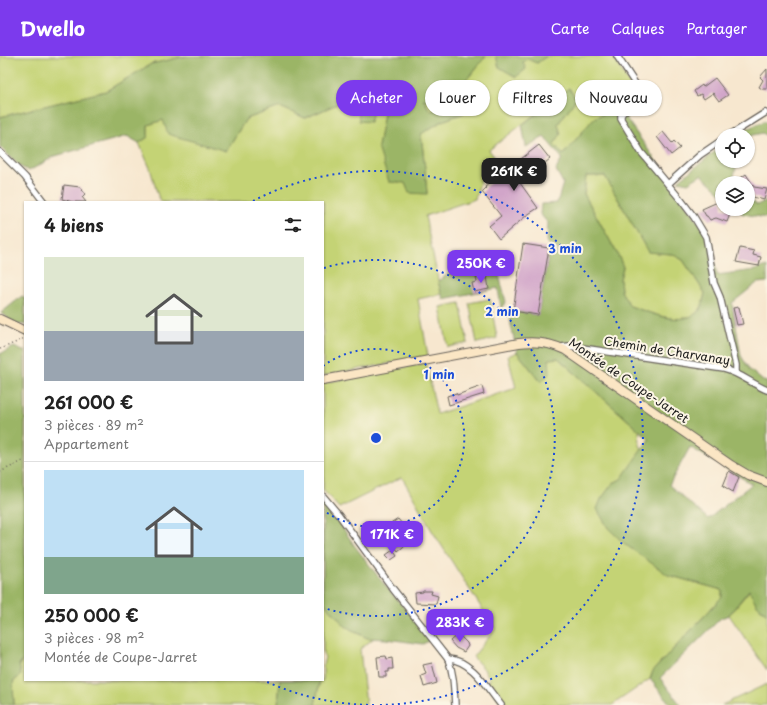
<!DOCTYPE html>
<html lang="fr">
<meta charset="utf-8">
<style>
:root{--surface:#fff;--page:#f6f6f6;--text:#222;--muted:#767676;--line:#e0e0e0;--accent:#7c3aed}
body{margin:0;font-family:"Playpen Sans",sans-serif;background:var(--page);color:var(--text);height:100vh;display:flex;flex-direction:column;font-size:15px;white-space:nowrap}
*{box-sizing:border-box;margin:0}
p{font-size:13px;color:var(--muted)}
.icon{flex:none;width:22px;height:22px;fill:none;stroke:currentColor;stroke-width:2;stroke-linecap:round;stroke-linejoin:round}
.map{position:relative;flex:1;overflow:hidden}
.details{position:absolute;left:24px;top:145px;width:300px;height:480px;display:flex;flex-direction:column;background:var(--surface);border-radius:0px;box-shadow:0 1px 3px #0004}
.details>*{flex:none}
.banner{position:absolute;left:336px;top:24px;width:371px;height:36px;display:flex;gap:8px}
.buttons{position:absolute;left:715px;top:72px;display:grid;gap:8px}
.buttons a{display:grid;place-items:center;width:40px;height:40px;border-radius:50%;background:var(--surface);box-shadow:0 1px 3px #0004;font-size:20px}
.price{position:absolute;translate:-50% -34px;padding:0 9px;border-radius:8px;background:var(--accent);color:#fff;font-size:13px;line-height:26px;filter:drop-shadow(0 1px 2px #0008)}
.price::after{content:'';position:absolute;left:50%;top:24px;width:12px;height:9px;margin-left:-6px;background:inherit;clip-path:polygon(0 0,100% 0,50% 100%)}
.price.active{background:#222;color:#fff}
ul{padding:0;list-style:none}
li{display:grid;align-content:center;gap:8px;height:212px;padding:0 20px}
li+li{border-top:1px solid var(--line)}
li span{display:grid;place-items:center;height:124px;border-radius:0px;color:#555}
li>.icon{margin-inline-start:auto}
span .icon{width:72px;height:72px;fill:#fffc;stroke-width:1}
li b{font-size:17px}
h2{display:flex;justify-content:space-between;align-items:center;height:48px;padding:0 20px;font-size:17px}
.tag{padding:0 14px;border-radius:18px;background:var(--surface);box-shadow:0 1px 3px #0004;font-size:14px;line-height:36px}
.tag.active{background:var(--accent);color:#fff}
header{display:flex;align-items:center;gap:24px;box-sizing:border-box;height:56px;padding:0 20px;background:var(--accent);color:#fff}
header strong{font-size:19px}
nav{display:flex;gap:22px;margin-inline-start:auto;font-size:14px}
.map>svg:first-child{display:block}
.green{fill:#c4d375;stroke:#707848}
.forest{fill:#9bb566;stroke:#5c6841;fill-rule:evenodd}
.building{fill:#d1a5c9}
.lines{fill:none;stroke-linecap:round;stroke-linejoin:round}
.minor-casing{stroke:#69635b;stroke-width:8}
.secondary-casing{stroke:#69635b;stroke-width:10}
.path{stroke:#69635b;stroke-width:1.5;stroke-dasharray:1 3;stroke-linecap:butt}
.minor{stroke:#fff;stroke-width:5.5}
.secondary{stroke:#fbe6c4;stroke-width:8}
.ring{fill:none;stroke:#1d4ed8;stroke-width:2;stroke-dasharray:2 4}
.labels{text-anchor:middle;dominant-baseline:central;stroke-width:4;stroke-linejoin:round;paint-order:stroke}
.street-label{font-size:12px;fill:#1c1c1c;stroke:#fcf5e5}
.centre{fill:#1d4ed8;stroke:#fcf5e5;stroke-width:2}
.ring-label{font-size:12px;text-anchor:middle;font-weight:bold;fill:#1d4ed8;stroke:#fcf5e5;stroke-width:4;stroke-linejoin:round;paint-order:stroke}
</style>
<header>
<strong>Dwello</strong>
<nav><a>Carte</a><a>Calques</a><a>Partager</a></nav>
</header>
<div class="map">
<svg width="767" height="649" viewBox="0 0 767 649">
<rect width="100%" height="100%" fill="#fcf5e5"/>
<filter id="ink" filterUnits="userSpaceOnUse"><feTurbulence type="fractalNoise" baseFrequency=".025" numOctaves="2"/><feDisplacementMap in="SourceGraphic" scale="8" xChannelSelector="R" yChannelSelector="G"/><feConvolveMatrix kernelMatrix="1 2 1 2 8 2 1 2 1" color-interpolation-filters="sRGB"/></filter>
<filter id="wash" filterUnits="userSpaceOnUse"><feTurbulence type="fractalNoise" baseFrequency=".012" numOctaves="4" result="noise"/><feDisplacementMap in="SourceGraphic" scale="16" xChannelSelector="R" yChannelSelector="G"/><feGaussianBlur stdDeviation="0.9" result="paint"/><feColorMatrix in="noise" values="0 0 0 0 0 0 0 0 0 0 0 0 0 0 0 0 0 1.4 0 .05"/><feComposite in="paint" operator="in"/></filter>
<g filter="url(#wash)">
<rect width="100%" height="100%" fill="#f7e7cf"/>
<g class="green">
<polygon points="0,0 187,0 151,8 106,35 0,61"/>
<polygon points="486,0 496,0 499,11 523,6 527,3 537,7 547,0 613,0 636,39 626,50 594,62 563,99 554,88 558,68 576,43 569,32 489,94 499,107 482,120 475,143 425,160 441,238 418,243 428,300 323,320 323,146 162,146 158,140 150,112 139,87 148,81 148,69 163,64 226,95 246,63 280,51 305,62 344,45 358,45 370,65 376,44 386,46 378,91 405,127 427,138 425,113 421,78 442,65 464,57 460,51 430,55 423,43 468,22"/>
<path d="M 586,120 L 605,120 L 648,196 L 672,198 L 683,204 L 705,237 C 704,241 703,248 701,252 C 686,274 649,256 630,250 L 621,235 L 620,223 L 623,211 L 618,199 L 584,138 Z"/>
<polygon points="490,243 497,282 477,287 469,247"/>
<polygon points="460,247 468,287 448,291 440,251"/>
<polygon points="517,296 541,326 549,303 558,302 639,374 640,389 646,401 644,414 613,427 668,519 722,534 722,541 653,615 650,623 612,649 503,649 487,628 490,623 484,613 473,601 495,573 431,473 402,421 339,452 323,434 323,327 426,307 437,358 516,332 508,300"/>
<polygon points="750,534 757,549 767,558 767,614 729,559"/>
<path d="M 323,545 C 336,560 352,581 374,582 L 360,593 L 366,649 L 315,649 L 320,624 L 323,624 L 323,609 L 325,601 L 323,598 Z"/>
<polygon points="25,603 25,624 280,624 278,649 14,649 13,626 21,619 19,608"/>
<polygon points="767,628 767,649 722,649"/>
</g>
<g class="forest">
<polygon points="187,0 486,0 468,22 437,46 423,43 430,55 460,51 464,57 442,65 421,78 425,113 427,138 409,137 405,127 389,126 378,91 386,46 376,44 370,66 359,65 358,45 344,45 305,62 280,51 246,63 226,95 168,78 163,64 148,69 148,81 139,87 127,80 55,100 29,115 21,111 0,91 0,61 106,35 151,8"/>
<polygon points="496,0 547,0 537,7 527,3 523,6 526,13 516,21 499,11"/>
<path d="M 569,32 L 576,43 L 558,68 L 561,78 L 554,88 L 563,99 L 594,62 L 619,51 L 626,50 L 628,57 L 626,62 L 710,182 L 717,219 L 755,214 L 767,210 L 767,226 L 757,227 L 732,247 L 741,300 L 750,314 L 763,325 L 767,326 L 767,558 L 757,549 L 749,534 L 729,559 L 721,562 L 660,622 L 681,649 L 671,649 L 650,623 L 653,615 L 722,541 L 722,534 L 668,519 L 626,489 L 608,472 L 597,453 L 601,443 L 613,427 L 621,423 L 649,383 L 558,302 L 549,303 L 550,317 L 541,326 L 517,296 L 510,265 L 513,255 L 538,259 L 548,199 L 558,198 L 558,193 L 547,187 L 548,167 L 540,158 L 541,148 L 557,147 L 563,127 L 556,114 L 562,102 L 544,81 L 526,91 L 522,69 ZM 586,120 L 605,120 L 648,196 L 672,198 L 683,204 L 705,237 C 704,241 703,248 701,252 C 686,274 649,256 630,250 L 621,235 L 620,223 L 623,211 L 618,199 L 584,138 ZM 690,391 L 752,428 L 708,463 L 669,429 Z"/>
<polygon points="765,65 767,67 767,81 763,77 753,79 748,82 748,79 737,79 744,74"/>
<path d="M 722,90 L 722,98 L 719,101 C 725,108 724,105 733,105 L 737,108 L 732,127 L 722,127 L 722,138 L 701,119 L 688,127 L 678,125 Z"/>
<polygon points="748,141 757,149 767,144 767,162 743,158 738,153 748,153"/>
<polygon points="492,203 496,208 506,246 501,252 498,232 443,243 438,225 458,212 473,218"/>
<polygon points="22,240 25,242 25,269 22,268 17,269 1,257"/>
<polygon points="14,291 23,295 25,295 25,603 19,608 21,619 13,626 14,649 0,649 0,298"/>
<polygon points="323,445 333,457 354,489 387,532 421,571 430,584 423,588 387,583 367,582 345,570 323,545"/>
<polygon points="280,624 320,624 315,649 278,649"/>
</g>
<g id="blocks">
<g class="building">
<polygon points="767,13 767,33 762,33 759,31 763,24 760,21"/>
<polygon points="715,22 728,39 719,45 713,37 704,43 701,38 697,40 694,35 702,29 703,31"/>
<polygon points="663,76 672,87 674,85 680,92 671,99 657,81"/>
<polygon points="539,89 550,103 520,127 538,152 527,159 499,183 489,170 501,160 482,136 486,132 485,131"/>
<polygon points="746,118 754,131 767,133 764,144 753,141 753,139 748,138 748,127 734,127"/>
<polygon points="64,129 80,131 85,138 82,141 86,146 73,146 62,143"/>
<polygon points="722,144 722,153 732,153 727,166 716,162 710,164 707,160 706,160 702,153"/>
<polygon points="523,188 549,192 538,259 513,255"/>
<polygon points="740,192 754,195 753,199 761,201 759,210 736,206"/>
<polygon points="487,220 489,233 474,236 472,227 477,226 476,222"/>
<polygon points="739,251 743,268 737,269 733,252"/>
<polygon points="482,330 484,338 449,349 447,340 456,337 457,339"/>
<polygon points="729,415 739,421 733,436 723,430"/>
<polygon points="398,463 402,468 400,469 404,474 401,477 408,487 398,495 388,481 384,484 377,475 388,468 389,469"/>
<polygon points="393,494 397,500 391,504 386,499"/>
<polygon points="423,535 432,535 431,538 438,540 436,548 416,547 415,537 423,536"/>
<polygon points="458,578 467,587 468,590 464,596 456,592 450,585"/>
<polygon points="386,600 387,603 392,602 393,613 389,613 389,616 386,616 386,621 379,621 377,601"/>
<polygon points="432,607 437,627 424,631 421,620 426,618 423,609"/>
</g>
</g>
</g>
<g filter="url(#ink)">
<use href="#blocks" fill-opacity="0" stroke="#69635b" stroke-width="1"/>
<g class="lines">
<defs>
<g id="minor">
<path d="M 617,0 L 640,35 C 640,45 626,51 621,59 L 621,63 L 641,96 L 681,144 L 694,161 L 706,181 L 714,227 L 720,241 L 736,309 L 736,316"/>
<polyline points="730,79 765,57"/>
<polyline points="0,96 25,121 44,146"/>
<polyline points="668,128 700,99 722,84"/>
<path d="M 561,291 L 569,290 L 724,313 C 740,317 752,328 767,334"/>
<path d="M 323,440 L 339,459 L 393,533 L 448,603 C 454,618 454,633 455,649"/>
<path d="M 448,603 C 472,604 487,632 501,649"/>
</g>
<g id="secondary">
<polyline points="0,263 25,275"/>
<path d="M 323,324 L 519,287 C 535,285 551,287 565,294 L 731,409 L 748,419 L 767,426"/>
</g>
</defs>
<use href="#minor" class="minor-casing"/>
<use href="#secondary" class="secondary-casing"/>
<g class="path">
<polyline points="0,293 17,286 24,282"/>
<polyline points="0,416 25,404"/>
</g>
<use href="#minor" class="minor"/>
<use href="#secondary" class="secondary"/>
</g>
</g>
<g class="ring">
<path d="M323 310A89 89 0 1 1 323 454"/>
<path d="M324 212A178 178 0 1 1 324 552"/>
<path d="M374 649A267 267 0 0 1 265 625M253 145A267 267 0 1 1 378 649"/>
</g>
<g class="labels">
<g class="street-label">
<text transform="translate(667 294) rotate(9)">Chemin de Charvanay</text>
<text transform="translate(629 324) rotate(34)">Montée de Coupe-Jarret</text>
</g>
</g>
<circle cx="376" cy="382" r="6" class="centre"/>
<g class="ring-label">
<text x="565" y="197">3 min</text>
<text x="502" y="260">2 min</text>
<text x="439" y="323">1 min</text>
</g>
</svg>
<div class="buttons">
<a><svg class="icon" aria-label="locate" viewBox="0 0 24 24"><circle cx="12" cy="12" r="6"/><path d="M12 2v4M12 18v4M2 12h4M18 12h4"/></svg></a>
<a><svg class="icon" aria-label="layers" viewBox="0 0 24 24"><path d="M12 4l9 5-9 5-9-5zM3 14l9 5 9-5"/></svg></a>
</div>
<b class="price active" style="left:514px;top:136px">261K €</b>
<b class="price" style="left:481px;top:228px">250K €</b>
<b class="price" style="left:392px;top:499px">171K €</b>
<b class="price" style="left:460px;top:587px">283K €</b>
<div class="banner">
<a class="tag active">Acheter</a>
<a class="tag">Louer</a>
<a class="tag">Filtres</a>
<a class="tag">Nouveau</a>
</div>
<section class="details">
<h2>4 biens<svg class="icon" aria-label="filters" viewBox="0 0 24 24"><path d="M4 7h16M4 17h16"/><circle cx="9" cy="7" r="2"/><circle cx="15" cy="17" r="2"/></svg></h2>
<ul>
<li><span style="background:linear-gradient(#dfe7d0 60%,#9aa5b1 0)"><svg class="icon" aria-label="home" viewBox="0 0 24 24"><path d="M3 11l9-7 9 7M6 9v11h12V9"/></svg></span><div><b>261 000 €</b><p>3 pièces · 89 m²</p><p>Appartement</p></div></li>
<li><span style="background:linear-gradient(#bfe0f5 70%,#7fa58c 0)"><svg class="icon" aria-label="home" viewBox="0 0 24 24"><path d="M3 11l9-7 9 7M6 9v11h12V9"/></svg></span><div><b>250 000 €</b><p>3 pièces · 98 m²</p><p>Montée de Coupe-Jarret</p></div></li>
</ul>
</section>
</div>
